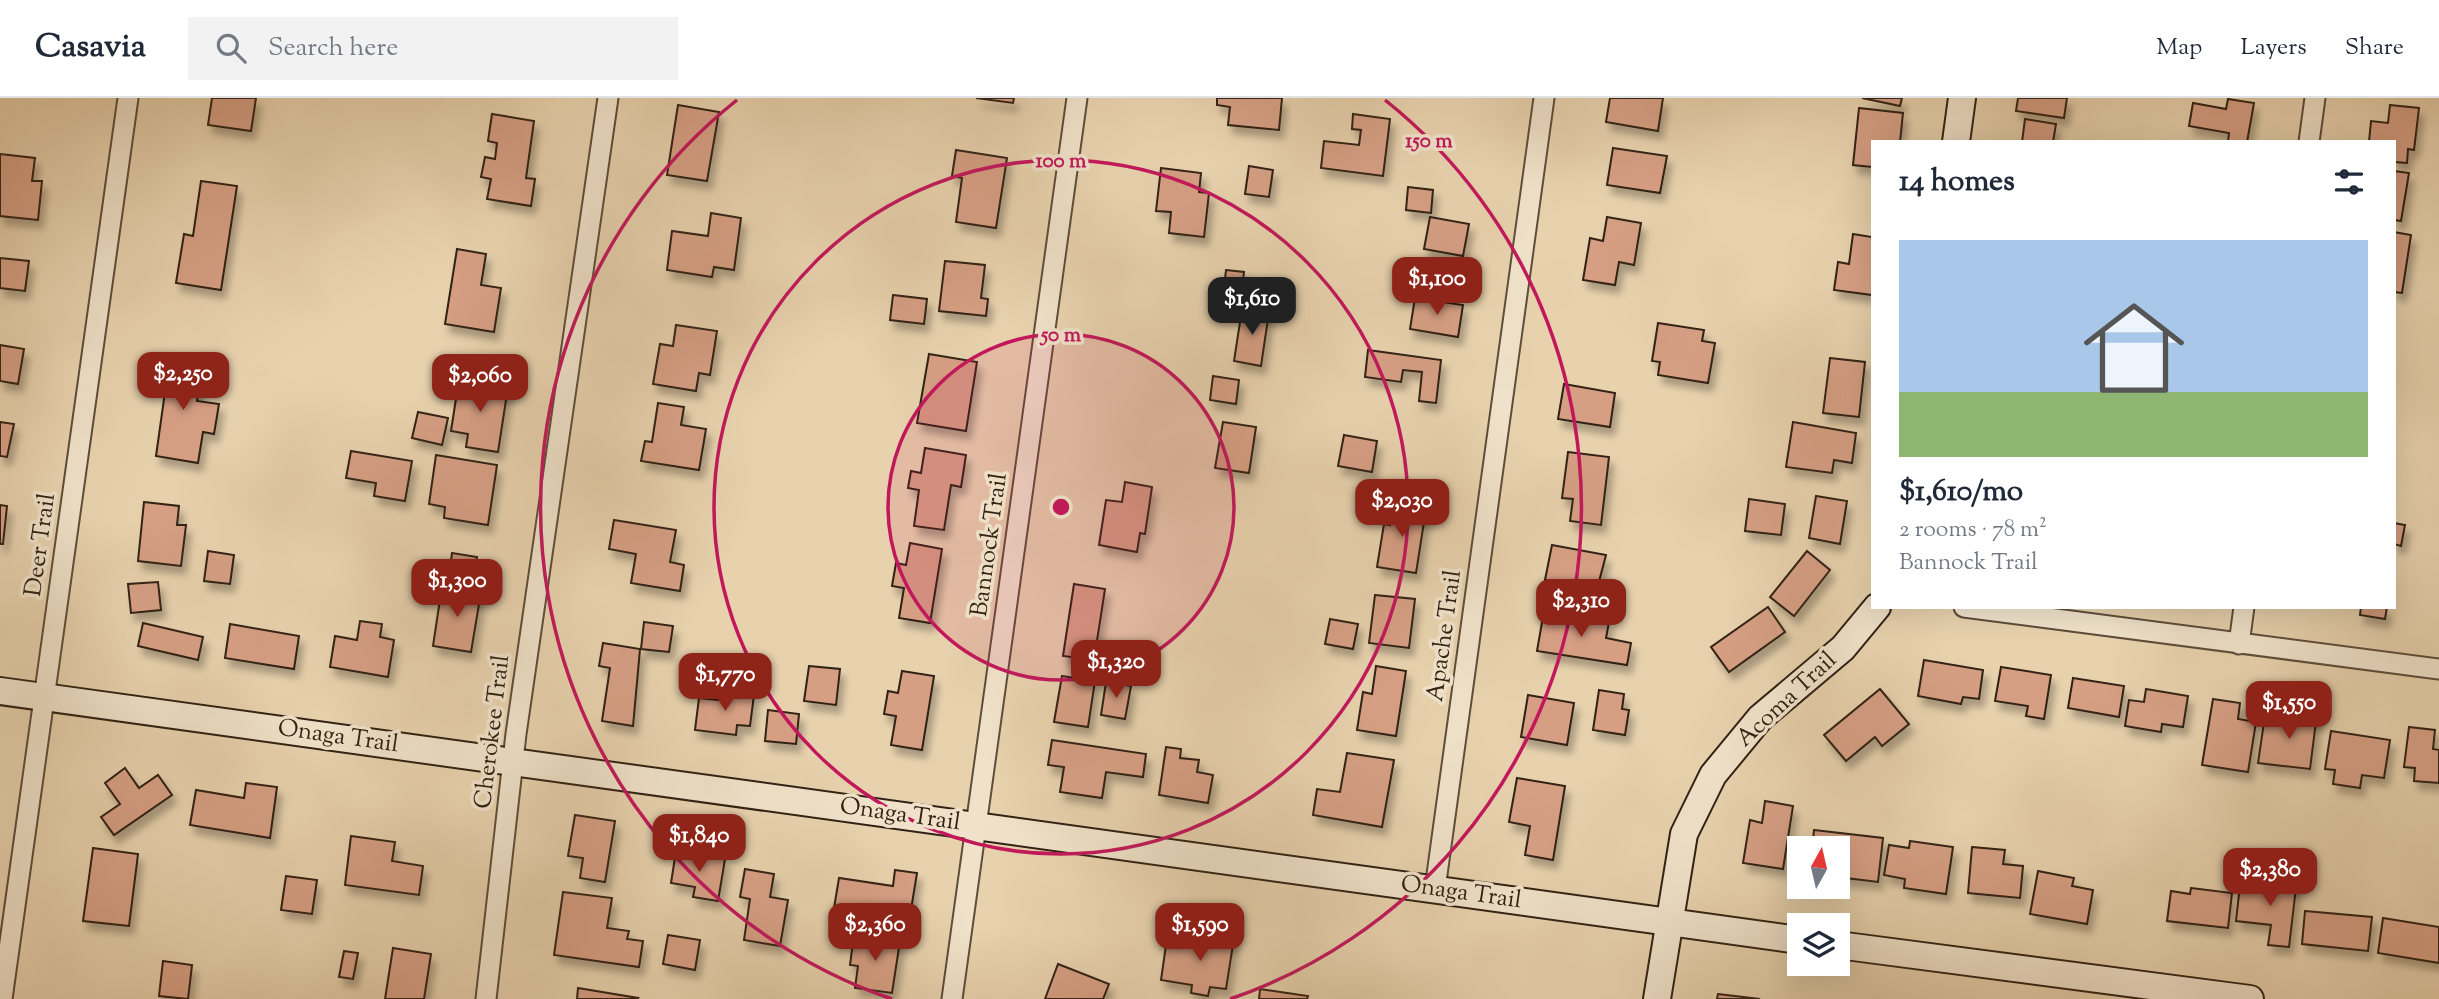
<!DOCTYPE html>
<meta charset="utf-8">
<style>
:root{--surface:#fff;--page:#f2f2f3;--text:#1f2937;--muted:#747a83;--line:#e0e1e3;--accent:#8f2418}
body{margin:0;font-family:"Sorts Mill Goudy",serif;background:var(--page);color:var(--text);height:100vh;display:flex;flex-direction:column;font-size:26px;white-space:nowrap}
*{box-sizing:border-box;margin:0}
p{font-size:23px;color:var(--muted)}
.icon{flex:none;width:38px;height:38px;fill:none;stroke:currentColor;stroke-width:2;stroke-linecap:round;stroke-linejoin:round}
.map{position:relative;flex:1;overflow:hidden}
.panel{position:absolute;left:1871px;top:42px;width:525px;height:469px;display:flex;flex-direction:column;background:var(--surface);border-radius:0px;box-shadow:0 7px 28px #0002}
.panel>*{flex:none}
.needle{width:46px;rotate:8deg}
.controls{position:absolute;left:1787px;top:738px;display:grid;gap:14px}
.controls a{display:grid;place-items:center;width:63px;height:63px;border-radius:0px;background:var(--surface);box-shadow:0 7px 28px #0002;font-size:35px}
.price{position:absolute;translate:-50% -60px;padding:0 16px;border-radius:14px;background:var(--accent);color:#fff;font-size:23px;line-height:46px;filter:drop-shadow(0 2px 4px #0008)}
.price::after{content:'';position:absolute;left:50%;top:42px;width:21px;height:16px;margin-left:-10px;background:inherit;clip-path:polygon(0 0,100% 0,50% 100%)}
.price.on{background:#222;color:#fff}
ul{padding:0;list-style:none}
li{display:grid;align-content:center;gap:14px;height:371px;padding:0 28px}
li+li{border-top:2px solid var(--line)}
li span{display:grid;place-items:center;height:217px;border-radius:0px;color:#555}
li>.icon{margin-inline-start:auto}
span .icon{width:126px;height:126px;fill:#fffc;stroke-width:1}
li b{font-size:30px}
h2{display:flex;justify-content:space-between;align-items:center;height:84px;padding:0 28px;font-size:30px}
header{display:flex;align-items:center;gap:42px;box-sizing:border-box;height:98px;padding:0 35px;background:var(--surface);border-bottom:2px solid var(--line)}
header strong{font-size:33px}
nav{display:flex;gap:38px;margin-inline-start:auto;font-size:24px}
.search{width:490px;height:63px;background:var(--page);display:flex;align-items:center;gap:18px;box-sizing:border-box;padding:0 24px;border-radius:0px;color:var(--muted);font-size:26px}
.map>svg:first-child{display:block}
.building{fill:#d69f84;stroke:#302113;stroke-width:2;filter:url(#shadow)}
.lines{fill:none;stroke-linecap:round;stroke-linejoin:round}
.street-casing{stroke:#5e4d3a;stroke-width:23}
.secondary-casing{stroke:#302113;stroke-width:30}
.street{stroke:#f0e2ca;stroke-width:19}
.secondary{stroke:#f0e2ca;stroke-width:26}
.ring{fill:none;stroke:#c2185b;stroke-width:3.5}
.labels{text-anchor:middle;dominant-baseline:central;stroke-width:7;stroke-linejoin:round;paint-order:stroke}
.street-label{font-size:24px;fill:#302113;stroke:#f0e2ca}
.centre{fill:#c2185b;stroke:#f0e2ca;stroke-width:3.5}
.ring-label{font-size:21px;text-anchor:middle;font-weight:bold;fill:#c2185b;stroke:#f0e2ca;stroke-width:7;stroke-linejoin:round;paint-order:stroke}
</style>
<header>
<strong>Casavia</strong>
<div class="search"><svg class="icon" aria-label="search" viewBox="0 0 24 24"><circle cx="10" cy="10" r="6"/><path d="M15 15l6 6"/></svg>Search here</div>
<nav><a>Map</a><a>Layers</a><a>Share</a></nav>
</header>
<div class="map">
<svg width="2439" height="901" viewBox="0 0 2439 901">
<defs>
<filter id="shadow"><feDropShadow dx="4.5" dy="8" stdDeviation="3.5" flood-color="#0004"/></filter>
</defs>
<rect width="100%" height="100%" fill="#e8d2ae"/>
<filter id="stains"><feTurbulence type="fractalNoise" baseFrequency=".00286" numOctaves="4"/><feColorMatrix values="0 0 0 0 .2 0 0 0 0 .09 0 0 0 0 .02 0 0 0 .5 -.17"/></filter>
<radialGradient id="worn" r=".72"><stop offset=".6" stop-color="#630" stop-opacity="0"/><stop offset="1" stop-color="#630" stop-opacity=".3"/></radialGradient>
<g class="building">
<polygon points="212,0 256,0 251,33 208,27"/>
<polygon points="976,0 1014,0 1013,5"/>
<polygon points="1217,0 1282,0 1279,32 1228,27 1230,9 1217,7"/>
<polygon points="1610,0 1663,0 1658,33 1606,24"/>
<polygon points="1862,0 1902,0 1900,8"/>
<polygon points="2018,0 2067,0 2064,20 2016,13"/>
<polygon points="2228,1 2254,5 2247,44 2228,44 2229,35 2189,28 2193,5 2226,11"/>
<polygon points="678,7 719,14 707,83 667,77"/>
<polygon points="2390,7 2419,10 2414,52 2408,51 2407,65 2394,64 2394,44 2369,44 2371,23 2388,25"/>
<polygon points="1859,10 1903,15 1900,44 1872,44 1872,69 1853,67"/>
<polygon points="492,16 534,23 526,80 535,81 531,108 487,101 491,81 481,79 485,59 495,61 497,45 488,43"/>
<polygon points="1353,16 1390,21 1383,78 1321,70 1324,43 1359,47 1361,32 1352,31"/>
<polygon points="2025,21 2056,26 2053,44 2022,44"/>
<polygon points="1613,50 1667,58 1660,95 1607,87"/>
<polygon points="956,52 1007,60 996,130 956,124 962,80 952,78"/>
<polygon points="0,56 35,60 32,83 42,83 38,122 0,118"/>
<polygon points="1249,68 1273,72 1269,99 1245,96"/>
<polygon points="1161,70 1201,75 1199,94 1209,95 1204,139 1169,135 1171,114 1156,113"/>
<polygon points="2394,73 2409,75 2401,123 2394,122"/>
<polygon points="201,83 237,88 221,192 176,185 184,136 193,138"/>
<polygon points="1408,89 1433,92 1431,115 1406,112"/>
<polygon points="711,115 741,120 734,172 714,169 712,179 667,172 672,133 708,138"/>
<polygon points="1430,119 1469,126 1463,158 1424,151"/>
<polygon points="1607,119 1641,125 1634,167 1619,164 1615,187 1583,182 1590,140 1603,143"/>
<polygon points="2394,134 2411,137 2402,195 2394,194"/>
<polygon points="1853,136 1872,139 1872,197 1834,192 1838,164 1849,166"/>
<polygon points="457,151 486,156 481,187 501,190 494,234 445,226"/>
<polygon points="0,160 29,163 25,193 0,190"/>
<polygon points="945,163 985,167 981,200 988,201 986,218 939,213"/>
<polygon points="1226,172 1244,174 1242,191 1224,189"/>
<polygon points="893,197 927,201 924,226 890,222"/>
<polygon points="1415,200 1463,207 1458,239 1410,231"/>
<polygon points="1242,211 1269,214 1261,268 1234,263"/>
<polygon points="1658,225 1704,232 1702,243 1715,245 1708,285 1658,277 1660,264 1652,263"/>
<polygon points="676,227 717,233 710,277 699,275 696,293 653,286 660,246 673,248"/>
<polygon points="0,247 24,251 18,286 0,283"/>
<polygon points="1368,252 1441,262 1436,305 1419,303 1422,274 1403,272 1401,284 1365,279"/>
<polygon points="929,256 977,264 966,333 917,325"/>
<polygon points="1830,260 1865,264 1859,319 1823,315"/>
<polygon points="155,262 202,269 197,303 219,306 214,336 203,334 198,365 156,358 166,287 152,285"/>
<polygon points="1213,278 1239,282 1236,306 1210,302"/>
<polygon points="459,281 508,289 498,354 466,349 468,336 451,333"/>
<polygon points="1564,286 1615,295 1610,329 1558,321"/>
<polygon points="658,305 684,309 681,327 706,331 699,372 641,363 645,343 652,344"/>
<polygon points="418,314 448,320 442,347 412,340"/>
<polygon points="0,324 14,326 7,359 0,358"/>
<polygon points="1223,324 1256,329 1249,375 1215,370"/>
<polygon points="1793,324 1856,335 1852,365 1834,362 1832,375 1786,369"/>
<polygon points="1344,337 1377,343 1372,374 1338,368"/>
<polygon points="925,350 966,357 961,389 951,387 944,432 914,428 919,392 908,390 911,373 921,375"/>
<polygon points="351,353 412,363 405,403 374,398 376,385 346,380"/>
<polygon points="1568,354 1609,359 1601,427 1570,423 1573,401 1562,400"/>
<polygon points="436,357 497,367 488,427 444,420 445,409 429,406"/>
<polygon points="1125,384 1152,389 1145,436 1140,435 1137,454 1099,447 1106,402 1122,404"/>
<polygon points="1816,398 1847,403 1840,446 1809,440"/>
<polygon points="1749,401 1785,406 1781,437 1745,433"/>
<polygon points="144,404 179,408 177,427 186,427 181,468 138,463"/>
<polygon points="1393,406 1426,411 1416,475 1377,469 1384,426 1390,427"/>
<polygon points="0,407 7,408 3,446 0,446"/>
<polygon points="614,422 676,432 670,464 684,467 680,493 631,485 636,456 609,451"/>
<polygon points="2394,425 2405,427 2401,448 2394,446"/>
<polygon points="910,445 942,451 930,525 899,520 904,490 892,488 896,465 906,467"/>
<polygon points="1552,447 1606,457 1597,491 1545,482"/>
<polygon points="208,453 234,457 230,486 204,483"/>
<polygon points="1807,453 1830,472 1794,518 1770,499"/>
<polygon points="452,455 477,459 473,481 449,478"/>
<polygon points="158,484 161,512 131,515 128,486"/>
<polygon points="1074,486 1105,491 1094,562 1063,558"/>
<polygon points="442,488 481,494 471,554 433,548"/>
<polygon points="1375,497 1415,501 1409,550 1369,545"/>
<polygon points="1768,509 1785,534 1729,574 1711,549"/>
<polygon points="2361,509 2387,509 2385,521 2360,517"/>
<polygon points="1544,513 1609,524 1606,540 1631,545 1627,567 1537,553"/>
<polygon points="1330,521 1358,526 1353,551 1325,546"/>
<polygon points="360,523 382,526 380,539 394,542 388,579 330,569 335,538 357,542"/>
<polygon points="644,524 673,528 669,554 641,551"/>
<polygon points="143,525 203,539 198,562 138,548"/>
<polygon points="230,526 299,538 294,571 225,560"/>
<polygon points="603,545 640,551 633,628 602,623 610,570 599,568"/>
<polygon points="1924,562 1983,572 1979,601 1963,599 1961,606 1918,598"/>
<polygon points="809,568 840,571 836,607 804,603"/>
<polygon points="1376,568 1406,573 1396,638 1357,632 1363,594 1372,596"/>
<polygon points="2001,569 2051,577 2044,621 2026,618 2028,608 1995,603"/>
<polygon points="902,573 934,578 922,652 891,647 896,618 884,616 888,593 898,595"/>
<polygon points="1062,578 1095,583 1088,629 1054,624"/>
<polygon points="2073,580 2124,588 2119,619 2068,610"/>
<polygon points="1106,584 1131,588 1125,621 1101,617"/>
<polygon points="1880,591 1909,626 1882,648 1875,639 1846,663 1824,637"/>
<polygon points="2146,591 2188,598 2183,629 2162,626 2161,634 2125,628 2129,602 2144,604"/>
<polygon points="1599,592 1624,596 1622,611 1629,612 1625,637 1593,632"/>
<polygon points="718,593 754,597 750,628 737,627 736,637 695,632 699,600 718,602"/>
<polygon points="1528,597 1574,605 1567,647 1521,639"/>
<polygon points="2213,601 2240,605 2238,621 2256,624 2248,674 2202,667"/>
<polygon points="2291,611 2317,615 2310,671 2258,665 2264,624 2289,627"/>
<polygon points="768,612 799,616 796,646 765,643"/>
<polygon points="2409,629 2435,632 2433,651 2439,652 2439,685 2414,683 2415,670 2404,669"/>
<polygon points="2331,633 2390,642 2384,680 2362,677 2360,690 2333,686 2335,672 2325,671"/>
<polygon points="1052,642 1146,656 1143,679 1106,674 1102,700 1060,694 1064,669 1048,667"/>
<polygon points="1166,649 1181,651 1180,660 1199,662 1197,674 1213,677 1208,705 1159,697"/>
<polygon points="1347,655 1394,662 1382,729 1313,717 1317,691 1340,694"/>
<polygon points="125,670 139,690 158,677 172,697 114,737 101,719 120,706 105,685"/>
<polygon points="1517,680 1565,688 1553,762 1525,757 1530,728 1509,724"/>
<polygon points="246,685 277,689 270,740 190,727 196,692 244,700"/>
<polygon points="1765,703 1793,708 1783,771 1743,765 1750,722 1762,725"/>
<polygon points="575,717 615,723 605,784 580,780 583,760 568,758"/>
<polygon points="1814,732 1883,740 1878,784 1838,779 1838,751 1812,751"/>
<polygon points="351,738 395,744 392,763 423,768 419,797 345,787"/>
<polygon points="1910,743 1953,749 1946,796 1904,790 1905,781 1884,777 1889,747 1909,750"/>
<polygon points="1972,749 2005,752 2003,766 2023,768 2020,800 1968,795"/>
<polygon points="93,750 138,756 129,828 83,823"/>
<polygon points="676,753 725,761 718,803 693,799 695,789 671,785"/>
<polygon points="745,771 774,776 770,799 788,802 780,848 744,842 750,801 740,799"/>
<polygon points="895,772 917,775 909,824 833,816 839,780 893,788"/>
<polygon points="2038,773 2074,780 2072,788 2093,792 2087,826 2030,816"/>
<polygon points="286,778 317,782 312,816 281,812"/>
<polygon points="2268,778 2297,781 2289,849 2268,847 2271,827 2236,823 2240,787 2267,790"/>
<polygon points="2191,790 2232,795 2228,830 2167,823 2171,793 2190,796"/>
<polygon points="563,794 612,800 607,830 629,833 627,841 643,843 639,869 554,857"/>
<polygon points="2305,813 2372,819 2368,853 2302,846"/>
<polygon points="2383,820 2439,829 2439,865 2378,855"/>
<polygon points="1193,834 1234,840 1226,891 1210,889 1208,898 1191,895 1192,887 1161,882 1166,847 1190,850"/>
<polygon points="854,836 900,843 892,895 855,890 858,868 850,867"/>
<polygon points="668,837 700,842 695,872 663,866"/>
<polygon points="393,850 431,856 424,901 385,901"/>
<polygon points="344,853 358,855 353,881 339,879"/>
<polygon points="163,863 192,867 188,901 159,898"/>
<polygon points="1058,866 1109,886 1103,901 1045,901"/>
<polygon points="578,890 638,900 637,901 577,901"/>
<polygon points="1260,891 1308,898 1307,901 1259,901"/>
<polygon points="1718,896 1760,901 1717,901"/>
</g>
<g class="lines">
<defs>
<g id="street">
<polyline points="2309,44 2315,0"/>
<polyline points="1964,509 2439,571"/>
<polyline points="2239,546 2244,509"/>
<polyline points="1435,791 1544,0"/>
<polyline points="2,901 128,0"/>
<polyline points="486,901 516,636 608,0"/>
<polyline points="952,901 1077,0"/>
</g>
<g id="secondary">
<polyline points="1956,44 1962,0"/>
<polyline points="0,593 1799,842"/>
<polyline points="1838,847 2250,901"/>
<polyline points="1657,901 1684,736 1713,677 1760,620 1843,550 1877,509"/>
</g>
</defs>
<use href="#street" class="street-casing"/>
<use href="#secondary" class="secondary-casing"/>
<use href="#street" class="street"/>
<use href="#secondary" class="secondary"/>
</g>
<circle cx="1061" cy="409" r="173" fill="#c2185b" fill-opacity=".12"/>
<g class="ring">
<circle cx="1061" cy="409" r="173"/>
<circle cx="1061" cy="409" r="347"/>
<path d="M892 901A520 520 0 0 1 737 2M1385 2A520 520 0 0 1 1230 901"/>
</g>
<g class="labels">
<g class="street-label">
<text transform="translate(41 447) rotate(-82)">Deer Trail</text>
<text transform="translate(990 447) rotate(-82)">Bannock Trail</text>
<text transform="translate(1445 538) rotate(-82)">Apache Trail</text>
<text transform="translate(1787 602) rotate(-43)">Acoma Trail</text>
<text transform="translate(493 634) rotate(-83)">Cherokee Trail</text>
<text transform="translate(338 639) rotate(8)">Onaga Trail</text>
<text transform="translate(900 717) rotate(8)">Onaga Trail</text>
<text transform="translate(1461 795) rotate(8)">Onaga Trail</text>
</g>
</g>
<circle cx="1061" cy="409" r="10" class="centre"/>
<g class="ring-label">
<text x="1429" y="49">150 m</text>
<text x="1061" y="69">100 m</text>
<text x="1061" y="243">50 m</text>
</g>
<rect width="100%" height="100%" filter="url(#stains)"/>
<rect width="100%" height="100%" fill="url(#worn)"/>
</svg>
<div class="controls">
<a><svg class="needle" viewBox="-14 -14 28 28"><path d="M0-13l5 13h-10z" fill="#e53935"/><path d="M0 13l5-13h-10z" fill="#747a83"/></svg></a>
<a><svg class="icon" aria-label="layers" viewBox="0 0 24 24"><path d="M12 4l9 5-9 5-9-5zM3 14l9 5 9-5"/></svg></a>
</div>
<b class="price" style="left:1437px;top:219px">$1,100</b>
<b class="price on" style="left:1252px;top:239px">$1,610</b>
<b class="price" style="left:183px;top:314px">$2,250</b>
<b class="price" style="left:480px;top:316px">$2,060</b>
<b class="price" style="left:1402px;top:441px">$2,030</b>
<b class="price" style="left:457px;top:521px">$1,300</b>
<b class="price" style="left:1581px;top:541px">$2,310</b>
<b class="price" style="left:1116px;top:602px">$1,320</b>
<b class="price" style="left:725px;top:615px">$1,770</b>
<b class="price" style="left:2289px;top:643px">$1,550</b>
<b class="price" style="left:699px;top:776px">$1,840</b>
<b class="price" style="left:2270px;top:810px">$2,380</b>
<b class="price" style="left:875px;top:865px">$2,360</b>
<b class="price" style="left:1200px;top:865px">$1,590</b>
<section class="panel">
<h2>14 homes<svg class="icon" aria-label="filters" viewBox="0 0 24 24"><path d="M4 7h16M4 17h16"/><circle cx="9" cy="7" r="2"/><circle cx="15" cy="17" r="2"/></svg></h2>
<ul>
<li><span style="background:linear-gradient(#a9c7e8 70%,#8fb573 0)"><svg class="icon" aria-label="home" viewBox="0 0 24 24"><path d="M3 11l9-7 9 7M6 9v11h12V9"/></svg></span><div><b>$1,610/mo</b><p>2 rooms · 78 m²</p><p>Bannock Trail</p></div></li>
</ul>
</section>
</div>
